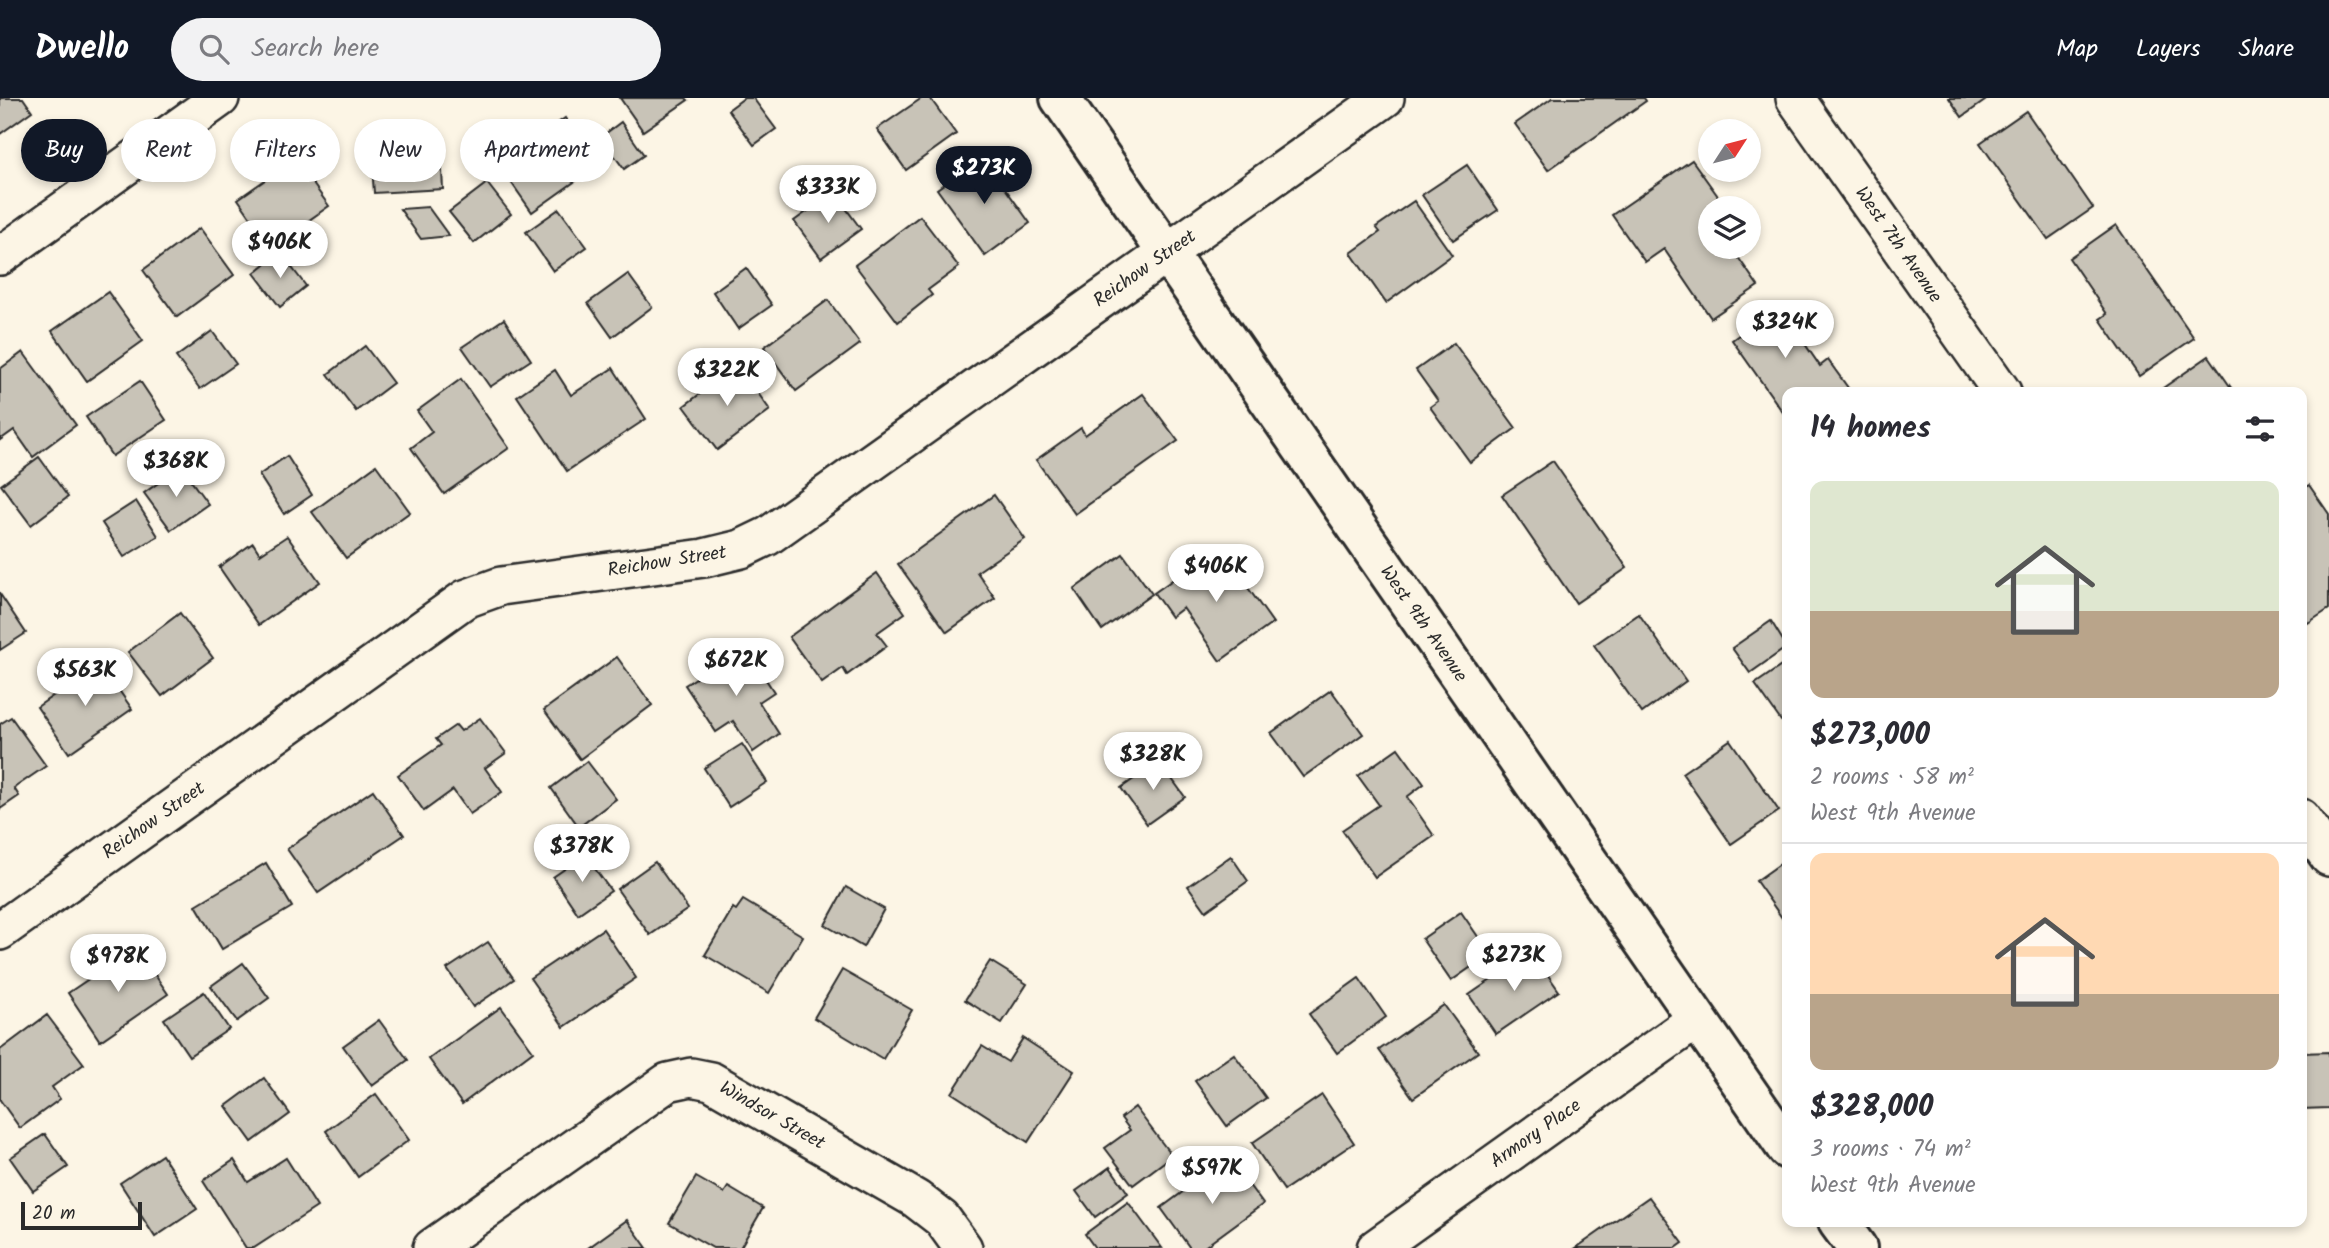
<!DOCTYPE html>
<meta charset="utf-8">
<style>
:root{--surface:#fff;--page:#f2f2f3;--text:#2b2b33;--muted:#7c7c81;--line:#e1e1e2;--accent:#111827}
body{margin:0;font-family:Kalam,sans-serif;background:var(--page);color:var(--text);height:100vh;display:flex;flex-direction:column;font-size:26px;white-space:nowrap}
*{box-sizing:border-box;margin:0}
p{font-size:23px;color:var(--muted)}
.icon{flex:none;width:38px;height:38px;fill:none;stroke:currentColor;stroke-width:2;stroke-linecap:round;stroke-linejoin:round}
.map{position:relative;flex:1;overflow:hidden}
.details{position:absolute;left:1782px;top:289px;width:525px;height:840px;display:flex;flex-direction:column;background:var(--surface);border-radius:14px;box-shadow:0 4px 10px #0003}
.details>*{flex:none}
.guide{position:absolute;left:21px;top:21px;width:665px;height:63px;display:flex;gap:14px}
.needle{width:46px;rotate:54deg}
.fabs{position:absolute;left:1698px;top:21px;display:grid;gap:14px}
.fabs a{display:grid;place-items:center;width:63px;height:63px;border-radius:50%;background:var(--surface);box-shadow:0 4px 10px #0003;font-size:35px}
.scale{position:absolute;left:21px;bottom:18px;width:121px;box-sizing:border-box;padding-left:7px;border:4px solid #2b2b2b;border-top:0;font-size:19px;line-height:24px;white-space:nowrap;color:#2b2b2b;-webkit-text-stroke:5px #fcf5e5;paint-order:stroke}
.price{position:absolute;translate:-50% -60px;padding:0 16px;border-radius:24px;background:#fff;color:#222;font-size:23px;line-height:46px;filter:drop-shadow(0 2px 4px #0008)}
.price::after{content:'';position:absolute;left:50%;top:42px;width:21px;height:16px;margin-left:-10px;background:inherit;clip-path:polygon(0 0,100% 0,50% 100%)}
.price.selected{background:var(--accent);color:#fff}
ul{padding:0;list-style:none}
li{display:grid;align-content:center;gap:14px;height:371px;padding:0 28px}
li+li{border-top:2px solid var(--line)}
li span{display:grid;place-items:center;height:217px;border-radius:14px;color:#555}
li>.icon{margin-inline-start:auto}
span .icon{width:126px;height:126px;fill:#fffc;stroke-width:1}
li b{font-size:30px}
h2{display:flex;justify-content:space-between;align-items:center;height:84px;padding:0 28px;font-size:30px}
.chip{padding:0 24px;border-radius:32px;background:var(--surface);box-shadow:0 4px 10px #0003;font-size:24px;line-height:63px}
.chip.selected{background:var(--accent);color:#fff}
header{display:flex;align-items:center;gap:42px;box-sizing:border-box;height:98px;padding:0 35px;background:var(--accent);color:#fff}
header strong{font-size:33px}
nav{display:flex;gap:38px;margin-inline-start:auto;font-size:24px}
.search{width:490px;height:63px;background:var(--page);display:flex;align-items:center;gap:18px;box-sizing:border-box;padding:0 24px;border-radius:38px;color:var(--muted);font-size:26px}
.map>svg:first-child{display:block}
.building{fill:#c8c3b7;stroke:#2b2b2b;stroke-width:2}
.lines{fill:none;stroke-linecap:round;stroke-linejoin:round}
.street-casing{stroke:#2b2b2b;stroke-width:42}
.secondary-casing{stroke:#2b2b2b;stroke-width:44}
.street{stroke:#fcf5e5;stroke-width:37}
.secondary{stroke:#fcf5e5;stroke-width:38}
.labels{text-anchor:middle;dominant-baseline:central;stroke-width:7;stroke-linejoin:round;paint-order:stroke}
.street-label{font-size:19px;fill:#2b2b2b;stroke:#fcf5e5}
</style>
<header>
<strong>Dwello</strong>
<div class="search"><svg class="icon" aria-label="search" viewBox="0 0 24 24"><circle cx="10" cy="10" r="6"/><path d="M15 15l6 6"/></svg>Search here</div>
<nav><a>Map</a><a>Layers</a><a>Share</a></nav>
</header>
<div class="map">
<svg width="2329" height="1150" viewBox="0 0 2329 1150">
<rect width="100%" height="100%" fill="#fcf5e5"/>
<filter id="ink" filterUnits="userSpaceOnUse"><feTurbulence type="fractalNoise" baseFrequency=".0143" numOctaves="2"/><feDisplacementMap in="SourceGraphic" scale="14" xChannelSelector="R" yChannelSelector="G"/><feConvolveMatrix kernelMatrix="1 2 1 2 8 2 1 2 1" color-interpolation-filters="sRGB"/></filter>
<g filter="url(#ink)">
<g class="building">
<polygon points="0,0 23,0 32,13 0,36"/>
<polygon points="620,0 686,0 688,2 643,33"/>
<polygon points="744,0 753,0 776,31 754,47 728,12"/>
<polygon points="922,0 930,0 956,36 906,72 877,31"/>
<polygon points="1552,0 1644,0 1646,3 1548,72 1515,26"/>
<polygon points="1949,0 1989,0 1962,19"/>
<polygon points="2026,13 2093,110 2048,141 1980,45"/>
<polygon points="565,20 598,67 532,114 499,67"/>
<polygon points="621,24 644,57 624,71 601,39"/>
<polygon points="440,37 443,91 374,95 370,41"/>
<polygon points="982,58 1030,125 985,158 937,91"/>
<polygon points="295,61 329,108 271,149 238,101"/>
<polygon points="1692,62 1725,108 1710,110 1710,149 1731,149 1758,188 1711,220 1664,151 1645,164 1612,117"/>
<polygon points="1467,67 1498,112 1453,142 1422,97"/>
<polygon points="487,85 511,116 474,145 449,114"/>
<polygon points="834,94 861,131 821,160 794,123"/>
<polygon points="1414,103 1452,157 1386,205 1351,155 1380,134 1376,129"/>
<polygon points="428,109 449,138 421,141 400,111"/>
<polygon points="559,111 587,149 553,173 526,134"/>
<polygon points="920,118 959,169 928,192 932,197 898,224 855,167"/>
<polygon points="2116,127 2194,240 2139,278 2100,221 2107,216 2069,160"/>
<polygon points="200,130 234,177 177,219 143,172"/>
<polygon points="280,154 306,188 280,209 254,175"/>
<polygon points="746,170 772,207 738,231 713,194"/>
<polygon points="628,176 652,209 612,239 588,205"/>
<polygon points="108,194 143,243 87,283 52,233"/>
<polygon points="828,202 860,246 796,293 764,249"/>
<polygon points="1779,208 1820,268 1828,262 1851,294 1787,294 1787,320 1732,242"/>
<polygon points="504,221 531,262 490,289 462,249"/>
<polygon points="212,233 236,266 200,291 176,259"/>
<polygon points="1454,245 1516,330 1470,364 1430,309 1438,303 1416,272"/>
<polygon points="365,248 393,285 356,313 328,276"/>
<polygon points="23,254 76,327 33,359 14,332 0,342 0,271"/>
<polygon points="2209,258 2234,294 2166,294 2163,290"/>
<polygon points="738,267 770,312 717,352 684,308"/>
<polygon points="613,270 646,321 567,373 517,298 555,272 571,297"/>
<polygon points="461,281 509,350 444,396 411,350 432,334 417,313"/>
<polygon points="140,283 166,322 112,358 86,319"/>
<polygon points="1143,296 1178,343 1075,416 1036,362 1081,330 1085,337"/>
<polygon points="287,358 312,397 284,416 259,377"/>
<polygon points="39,359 68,399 31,427 1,387"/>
<polygon points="1553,363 1627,470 1576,505 1502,397"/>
<polygon points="376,367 410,414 346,460 312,414"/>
<polygon points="181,369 208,406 171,432 144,395"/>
<polygon points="2309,387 2329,416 2329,511 2308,525 2301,515 2301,392"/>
<polygon points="994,397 1025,441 977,474 995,500 947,534 898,466"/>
<polygon points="136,403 158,438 124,459 102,425"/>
<polygon points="287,438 320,484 259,527 219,469 253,445 260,456"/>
<polygon points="1219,449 1273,525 1220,563 1183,510 1171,519 1154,495"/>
<polygon points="1123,456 1152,496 1102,532 1074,491"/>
<polygon points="877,475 905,515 877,535 887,548 847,577 843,570 822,585 789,539"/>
<polygon points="0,496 26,535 0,552"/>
<polygon points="180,515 213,560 162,598 128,554"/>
<polygon points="1639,516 1686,583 1642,615 1594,547"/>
<polygon points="1771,523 1787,549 1750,575 1732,550"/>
<polygon points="745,549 774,594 759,604 779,636 753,654 733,623 716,634 685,587"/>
<polygon points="617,559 652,607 580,661 544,612"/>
<polygon points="1787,564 1787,619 1781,623 1755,586"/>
<polygon points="100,565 132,611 69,655 37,609"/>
<polygon points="1331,592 1363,636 1303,679 1271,635"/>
<polygon points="11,619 46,668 14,690 19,698 0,711 0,626"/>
<polygon points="480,620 506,655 485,670 502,694 470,716 453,692 424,713 398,677 441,647 436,641 456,627 461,633"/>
<polygon points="1730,642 1779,713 1731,746 1682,675"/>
<polygon points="742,646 767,684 729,709 704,670"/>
<polygon points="1398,650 1424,686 1407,699 1434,738 1375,779 1342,732 1379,707 1358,678"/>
<polygon points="587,663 616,701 579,729 551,690"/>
<polygon points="1159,663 1185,699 1147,726 1121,690"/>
<polygon points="373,692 404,737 318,795 287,751"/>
<polygon points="585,757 611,793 578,816 553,779"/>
<polygon points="1231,758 1248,783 1206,813 1188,788"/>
<polygon points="1787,761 1787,827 1756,783"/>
<polygon points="655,764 688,811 650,837 617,791"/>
<polygon points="266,765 292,809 222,851 196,807"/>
<polygon points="846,789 884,811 863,849 825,827"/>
<polygon points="743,802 803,838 769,895 705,857 733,810 736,812"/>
<polygon points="1461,814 1490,856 1451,883 1422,841"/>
<polygon points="603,831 636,880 564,929 530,880"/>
<polygon points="488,844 514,881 473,909 447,871"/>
<polygon points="136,849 168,896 100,943 68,895"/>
<polygon points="1532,854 1559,893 1496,936 1469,897"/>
<polygon points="990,863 1027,886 1002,925 965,902"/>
<polygon points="243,865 269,900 237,923 211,888"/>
<polygon points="842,872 912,912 883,961 814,920"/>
<polygon points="1359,880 1386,919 1337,955 1309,916"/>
<polygon points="204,894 229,931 189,958 164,921"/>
<polygon points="1444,907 1478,954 1413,1000 1379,952"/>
<polygon points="501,909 533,953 462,1006 429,961"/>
<polygon points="47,917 84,966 52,989 60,1001 20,1030 0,1002 0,952"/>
<polygon points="379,922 408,962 372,988 343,948"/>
<polygon points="1023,940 1074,973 1028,1044 952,995 982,948 1008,964"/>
<polygon points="2329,954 2329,1010 2301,1011 2301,955"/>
<polygon points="1234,956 1266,1000 1227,1028 1195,983"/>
<polygon points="264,980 290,1016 252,1044 226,1008"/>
<polygon points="376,996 409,1042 358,1079 326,1033"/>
<polygon points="1322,997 1354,1045 1284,1092 1252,1045"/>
<polygon points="1135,1009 1172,1058 1133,1087 1105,1050 1130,1032 1121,1020"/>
<polygon points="45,1036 68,1069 33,1093 10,1060"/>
<polygon points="162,1057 197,1111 155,1139 120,1085"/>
<polygon points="286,1060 317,1109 254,1150 246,1150 203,1083 234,1062 248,1084"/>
<polygon points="1229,1060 1263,1106 1203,1150 1190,1150 1161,1110"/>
<polygon points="1110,1069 1128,1095 1095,1119 1076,1093"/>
<polygon points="696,1079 724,1095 728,1089 763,1110 740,1150 713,1150 669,1125"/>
<polygon points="1649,1099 1683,1145 1676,1150 1576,1150"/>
<polygon points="1128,1104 1162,1150 1095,1150 1085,1136"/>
<polygon points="627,1122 647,1150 588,1150"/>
</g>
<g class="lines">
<defs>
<g id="street">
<polyline points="1795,0 2002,294"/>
<polyline points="0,158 220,0"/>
<polyline points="2301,720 2329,759"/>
<polyline points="0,833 465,501 501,488 704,460 741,451 768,438 1385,0"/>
<polyline points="432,1150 668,984 691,979 711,983 916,1101 942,1121 963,1150"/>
<polyline points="1376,1150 1696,922"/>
</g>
<g id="secondary">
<polyline points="1060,0 1787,1051"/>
<polyline points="1838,1124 1857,1150"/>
</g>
</defs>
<use href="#street" class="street-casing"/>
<use href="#secondary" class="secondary-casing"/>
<use href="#street" class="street"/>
<use href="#secondary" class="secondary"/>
</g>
</g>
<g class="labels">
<g class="street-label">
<text transform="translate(1898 147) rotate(55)">West 7th Avenue</text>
<text transform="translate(1145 171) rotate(-35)">Reichow Street</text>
<text transform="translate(667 464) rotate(-9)">Reichow Street</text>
<text transform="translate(1423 526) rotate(55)">West 9th Avenue</text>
<text transform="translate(154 723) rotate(-35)">Reichow Street</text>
<text transform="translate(772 1018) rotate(30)">Windsor Street</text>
<text transform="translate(1536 1036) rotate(-35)">Armory Place</text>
</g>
</g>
</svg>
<div class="fabs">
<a><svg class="needle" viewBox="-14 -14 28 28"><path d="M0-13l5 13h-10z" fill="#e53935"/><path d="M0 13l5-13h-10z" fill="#7c7c81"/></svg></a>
<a><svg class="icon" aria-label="layers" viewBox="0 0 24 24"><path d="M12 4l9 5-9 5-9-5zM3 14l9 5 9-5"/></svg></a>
</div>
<div class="scale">20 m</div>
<b class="price selected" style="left:984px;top:108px">$273K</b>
<b class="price" style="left:828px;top:127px">$333K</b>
<b class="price" style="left:280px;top:182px">$406K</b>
<b class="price" style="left:1785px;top:262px">$324K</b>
<b class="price" style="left:727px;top:310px">$322K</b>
<b class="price" style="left:176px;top:401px">$368K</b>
<b class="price" style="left:1216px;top:506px">$406K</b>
<b class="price" style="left:736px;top:600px">$672K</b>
<b class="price" style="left:85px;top:610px">$563K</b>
<b class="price" style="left:1153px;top:694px">$328K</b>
<b class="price" style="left:582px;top:786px">$378K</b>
<b class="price" style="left:1514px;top:895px">$273K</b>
<b class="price" style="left:118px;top:896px">$978K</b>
<b class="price" style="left:1212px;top:1108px">$597K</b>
<div class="guide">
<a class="chip selected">Buy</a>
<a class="chip">Rent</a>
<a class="chip">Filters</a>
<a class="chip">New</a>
<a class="chip">Apartment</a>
</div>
<section class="details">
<h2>14 homes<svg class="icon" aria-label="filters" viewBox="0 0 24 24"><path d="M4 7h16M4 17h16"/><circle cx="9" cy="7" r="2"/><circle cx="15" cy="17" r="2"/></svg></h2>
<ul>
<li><span style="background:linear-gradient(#dfe7d0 60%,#b9a48a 0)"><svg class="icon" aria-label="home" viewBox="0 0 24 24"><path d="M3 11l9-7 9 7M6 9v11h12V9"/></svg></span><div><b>$273,000</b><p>2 rooms · 58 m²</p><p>West 9th Avenue</p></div></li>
<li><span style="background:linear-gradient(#ffd9b3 65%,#b9a48a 0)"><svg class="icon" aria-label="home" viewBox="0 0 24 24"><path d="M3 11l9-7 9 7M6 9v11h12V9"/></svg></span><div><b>$328,000</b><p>3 rooms · 74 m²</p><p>West 9th Avenue</p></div></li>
</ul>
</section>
</div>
